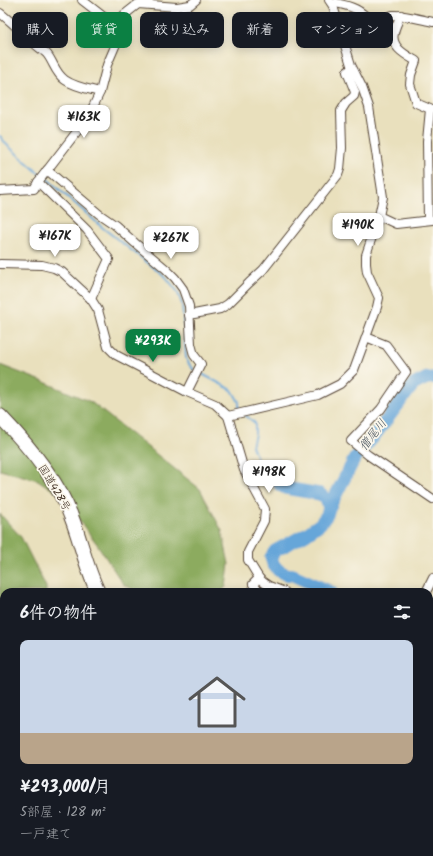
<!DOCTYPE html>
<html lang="ja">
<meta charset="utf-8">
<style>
:root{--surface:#171b24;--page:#242831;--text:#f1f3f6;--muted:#9ea1a6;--accent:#0b8043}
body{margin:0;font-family:Kalam,"Klee One",sans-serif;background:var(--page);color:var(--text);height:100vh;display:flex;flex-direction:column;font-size:15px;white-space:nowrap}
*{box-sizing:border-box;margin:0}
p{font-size:13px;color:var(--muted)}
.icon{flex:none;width:22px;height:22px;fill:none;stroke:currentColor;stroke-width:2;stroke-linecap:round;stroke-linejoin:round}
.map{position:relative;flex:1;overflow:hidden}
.side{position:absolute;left:0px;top:588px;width:433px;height:268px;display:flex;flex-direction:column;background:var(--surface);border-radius:12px 12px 0 0;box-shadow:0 2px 10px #0003}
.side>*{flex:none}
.guide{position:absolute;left:12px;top:12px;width:409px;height:36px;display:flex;gap:8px}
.price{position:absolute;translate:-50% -34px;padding:0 9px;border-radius:8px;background:#fff;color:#222;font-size:13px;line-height:26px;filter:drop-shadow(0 1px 2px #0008)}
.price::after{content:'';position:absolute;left:50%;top:24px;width:12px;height:9px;margin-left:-6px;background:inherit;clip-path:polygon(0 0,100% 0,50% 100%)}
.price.active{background:var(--accent);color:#fff}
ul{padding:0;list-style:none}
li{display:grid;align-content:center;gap:8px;height:212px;padding:0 20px}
li span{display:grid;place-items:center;height:124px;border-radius:8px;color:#555}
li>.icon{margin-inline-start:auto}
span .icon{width:72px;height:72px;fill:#fffc;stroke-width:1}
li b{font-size:17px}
h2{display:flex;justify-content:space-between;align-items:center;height:48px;padding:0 20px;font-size:17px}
.pill{padding:0 14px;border-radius:8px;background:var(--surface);box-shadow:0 2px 10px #0003;font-size:14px;line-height:36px}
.pill.active{background:var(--accent);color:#fff}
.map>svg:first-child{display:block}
.forest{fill:#8cab5f;stroke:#646a3e}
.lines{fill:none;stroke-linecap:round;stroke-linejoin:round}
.stream{stroke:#66a6d9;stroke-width:2}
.river{stroke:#66a6d9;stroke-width:13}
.street-casing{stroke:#554536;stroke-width:10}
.highway-casing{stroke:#554536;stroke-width:16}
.street{stroke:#fff;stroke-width:8}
.highway{stroke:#fff;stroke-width:14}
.labels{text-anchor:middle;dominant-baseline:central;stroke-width:3.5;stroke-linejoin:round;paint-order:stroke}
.street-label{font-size:11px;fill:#3b2a1e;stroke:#fbf7ec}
.water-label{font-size:12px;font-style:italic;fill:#4a555f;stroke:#fbf7ec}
</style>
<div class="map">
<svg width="433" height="856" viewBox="0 0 433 856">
<rect width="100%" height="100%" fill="#fbf7ec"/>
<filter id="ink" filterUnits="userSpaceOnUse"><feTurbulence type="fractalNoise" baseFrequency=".025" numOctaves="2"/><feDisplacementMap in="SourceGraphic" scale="8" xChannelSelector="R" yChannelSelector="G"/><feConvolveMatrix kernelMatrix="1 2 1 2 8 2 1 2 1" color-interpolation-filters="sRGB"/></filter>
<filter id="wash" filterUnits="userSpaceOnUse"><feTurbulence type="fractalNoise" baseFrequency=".012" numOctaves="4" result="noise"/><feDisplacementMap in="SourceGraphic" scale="16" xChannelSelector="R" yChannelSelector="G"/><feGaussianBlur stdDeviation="0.9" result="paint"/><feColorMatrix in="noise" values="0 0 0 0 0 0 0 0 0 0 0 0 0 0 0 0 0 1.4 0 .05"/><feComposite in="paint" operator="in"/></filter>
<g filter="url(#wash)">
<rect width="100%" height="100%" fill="#e9e0bd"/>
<g class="forest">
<polygon points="0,365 42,381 91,402 200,489 222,531 229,564 226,587 220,592 138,592 123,584 97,544 60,495 38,480 0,470"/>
<polygon points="0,514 21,537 46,587 46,592 4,592 4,678 0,679"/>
<polygon points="122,852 288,852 280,856 123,856"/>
</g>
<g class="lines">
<g class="stream">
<polyline points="0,136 7,145 41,175"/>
<polyline points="45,177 103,228 166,277 177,291 182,304 186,358 189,364 194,370"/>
<polyline points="200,373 232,390 239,402 239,410 240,411"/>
<polyline points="245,415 255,423 255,434 252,446 260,466 278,477"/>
</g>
<g class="river">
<polyline points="278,477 280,485 285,488 320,494 326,499 329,508 327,515 320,524 306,534 275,551 271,557 273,564 278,570 285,574 293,575 331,592"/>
<polyline points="329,508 355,458 372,439 413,385 427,378 433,378"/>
<polyline points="0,715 4,714"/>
<polyline points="389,852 396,856"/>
</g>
</g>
</g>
<g filter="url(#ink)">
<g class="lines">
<defs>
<g id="street">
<polyline points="82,0 109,21 118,23"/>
<path d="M 336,3 C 344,5 352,6 359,11 C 365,15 368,19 375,20 C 382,21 387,16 393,15 C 402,14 423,20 433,22"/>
<path d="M 0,13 C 12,22 22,33 33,42 C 37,47 43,50 47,54 C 54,63 55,73 65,80 C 75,87 88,89 100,92"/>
<path d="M 401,15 C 398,21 395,27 394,33 C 390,47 406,55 416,61 L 411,75 L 410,84 L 416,103 L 430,109 L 427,141 L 428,220"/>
<polyline points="47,170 99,214 115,225 135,243 166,269 175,278 183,289 189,306 191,344 194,355 201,364 187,392"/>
<polyline points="0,191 34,189 38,182"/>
<polyline points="379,216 396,224 432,220"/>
<polyline points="0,264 42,265 54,268 62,272 91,299 98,310 108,347 116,355 187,392 215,404 228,416 244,470 265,509 264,521 248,552 248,560 259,578 263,582 269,586 285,592"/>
<polyline points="91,299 109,259 87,230 38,182 85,121 93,107 100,92 107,65 116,44 118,23 124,15 138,4 177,7 190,5 196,0"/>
<polyline points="189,315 220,309 228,304 249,283 263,270 338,175 340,169 342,148 341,111 346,103 354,96 355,92 347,72 352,68"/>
<polyline points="366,337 386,345 406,372 381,409 351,441 368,455 433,499"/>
<polyline points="228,416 318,395 340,384 354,370 377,307 379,298 367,272 366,264 366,255 379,216 383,197 369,107 362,87 351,65 333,6 329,0"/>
<polyline points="259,578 253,584 259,592"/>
<polyline points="426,592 433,578"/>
<polyline points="429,665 433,663"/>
<polyline points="0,687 4,685"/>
<polyline points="429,763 433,759"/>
<polyline points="429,782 433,784"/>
<polyline points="0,842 4,831"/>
<polyline points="320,856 327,852"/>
</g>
<g id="highway">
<path d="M 0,416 C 27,444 58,481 71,516 C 81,541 86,568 98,592"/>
<polyline points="357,852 362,856"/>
</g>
</defs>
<use href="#street" class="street-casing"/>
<use href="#highway" class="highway-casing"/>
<use href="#street" class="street"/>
<use href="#highway" class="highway"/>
</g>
</g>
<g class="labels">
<g class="street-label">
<text transform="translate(54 488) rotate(59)">国道428号</text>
</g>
<g class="water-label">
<text transform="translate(373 435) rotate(-52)">僧尾川</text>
</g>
</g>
</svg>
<b class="price" style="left:84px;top:139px">¥163K</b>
<b class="price" style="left:358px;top:247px">¥190K</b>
<b class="price" style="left:55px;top:258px">¥167K</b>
<b class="price" style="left:171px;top:260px">¥267K</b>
<b class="price active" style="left:153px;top:363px">¥293K</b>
<b class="price" style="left:269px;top:494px">¥198K</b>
<div class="guide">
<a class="pill">購入</a>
<a class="pill active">賃貸</a>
<a class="pill">絞り込み</a>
<a class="pill">新着</a>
<a class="pill">マンション</a>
</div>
<section class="side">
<h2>6件の物件<svg class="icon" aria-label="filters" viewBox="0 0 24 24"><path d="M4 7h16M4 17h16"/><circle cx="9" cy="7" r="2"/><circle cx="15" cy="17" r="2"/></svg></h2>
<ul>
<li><span style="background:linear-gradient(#c9d6e8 75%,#b9a48a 0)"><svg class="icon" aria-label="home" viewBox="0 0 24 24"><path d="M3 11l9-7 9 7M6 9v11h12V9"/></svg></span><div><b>¥293,000/月</b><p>5部屋 · 128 m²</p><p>一戸建て</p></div></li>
</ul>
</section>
</div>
